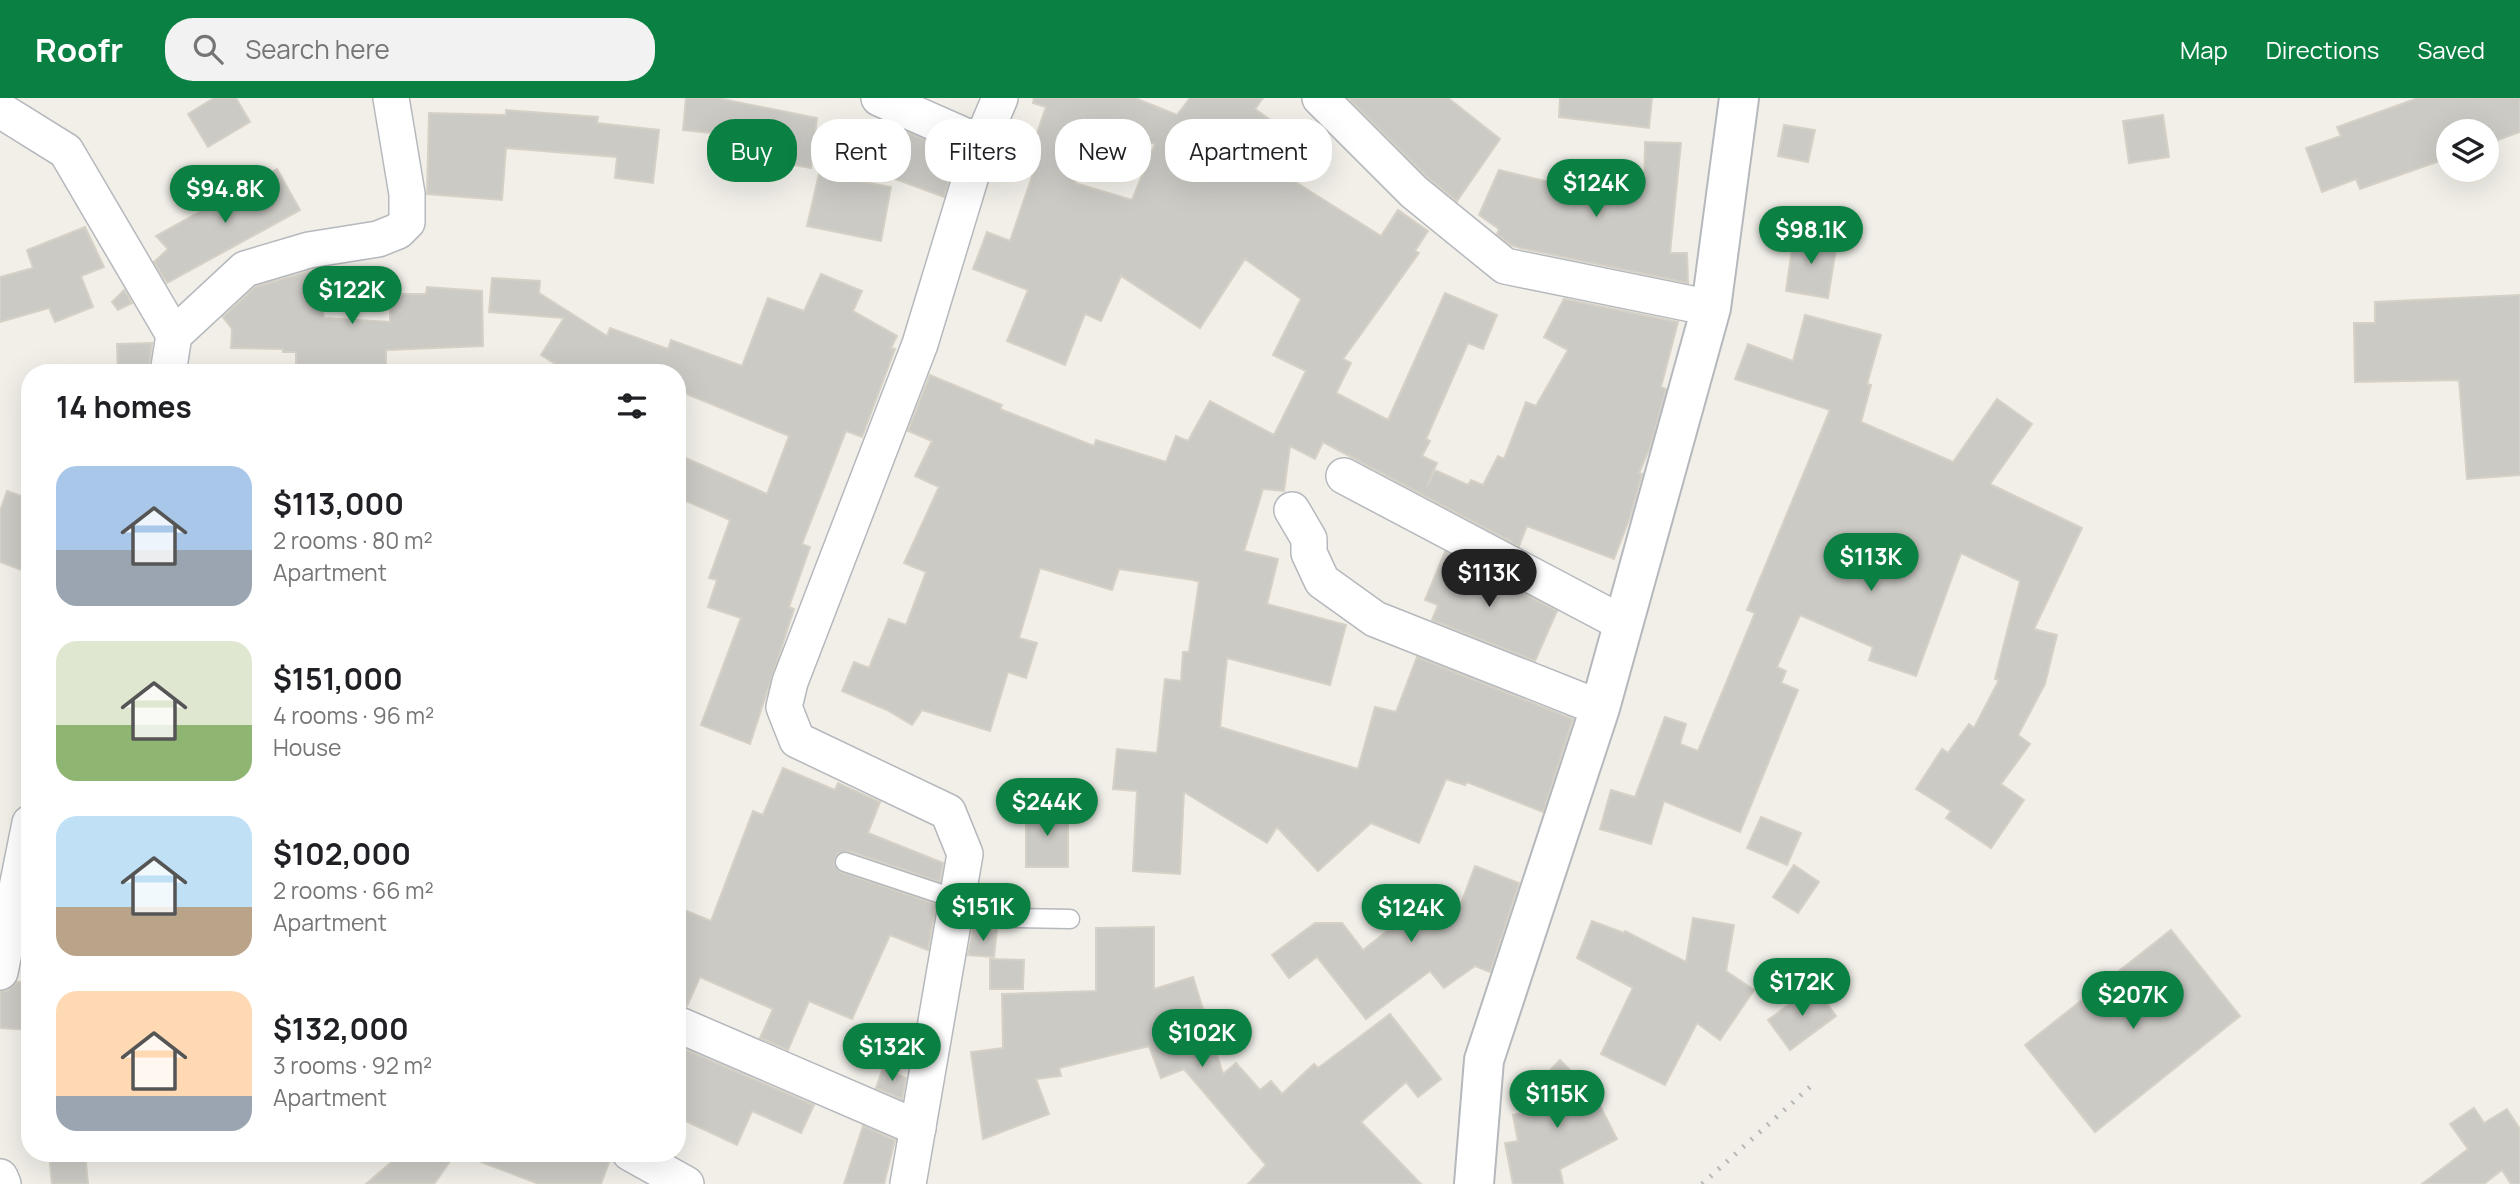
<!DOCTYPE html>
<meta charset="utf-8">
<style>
:root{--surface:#fff;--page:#f2f2f2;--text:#202124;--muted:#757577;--accent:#0b8043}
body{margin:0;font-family:Manrope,sans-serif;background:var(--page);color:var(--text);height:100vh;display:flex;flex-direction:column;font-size:26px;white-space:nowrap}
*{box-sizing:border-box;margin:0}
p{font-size:23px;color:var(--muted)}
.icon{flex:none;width:38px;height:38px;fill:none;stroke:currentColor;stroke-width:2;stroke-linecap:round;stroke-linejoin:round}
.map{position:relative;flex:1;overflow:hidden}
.side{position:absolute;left:21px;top:266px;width:665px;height:798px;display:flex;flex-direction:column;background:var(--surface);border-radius:28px;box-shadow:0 7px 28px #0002}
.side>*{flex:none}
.hud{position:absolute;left:707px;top:21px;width:665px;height:63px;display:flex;gap:14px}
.tools{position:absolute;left:2436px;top:21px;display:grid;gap:14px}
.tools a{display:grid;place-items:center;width:63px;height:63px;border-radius:50%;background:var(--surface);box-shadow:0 7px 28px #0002;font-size:35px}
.price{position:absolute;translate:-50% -60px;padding:0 16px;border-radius:24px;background:var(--accent);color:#fff;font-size:23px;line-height:46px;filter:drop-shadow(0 2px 4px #0008)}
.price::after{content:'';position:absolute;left:50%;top:42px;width:21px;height:16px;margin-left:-10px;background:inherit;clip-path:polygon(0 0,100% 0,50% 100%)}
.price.current{background:#222;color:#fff}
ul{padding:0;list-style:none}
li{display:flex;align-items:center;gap:21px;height:175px;padding:0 35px}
li span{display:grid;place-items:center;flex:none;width:196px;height:140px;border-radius:21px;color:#555}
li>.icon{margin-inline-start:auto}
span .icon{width:84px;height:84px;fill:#fffc;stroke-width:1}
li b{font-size:30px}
h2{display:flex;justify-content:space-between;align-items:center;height:84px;padding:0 35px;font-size:30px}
.tag{padding:0 24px;border-radius:28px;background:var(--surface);box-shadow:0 7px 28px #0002;font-size:24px;line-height:63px}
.tag.current{background:var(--accent);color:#fff}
header{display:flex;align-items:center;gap:42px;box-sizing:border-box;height:98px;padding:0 35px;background:var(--accent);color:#fff}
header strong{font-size:33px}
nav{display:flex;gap:38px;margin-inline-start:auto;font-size:24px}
.search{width:490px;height:63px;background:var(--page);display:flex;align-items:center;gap:18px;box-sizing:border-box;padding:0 24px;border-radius:28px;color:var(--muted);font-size:26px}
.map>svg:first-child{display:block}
.building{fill:#cccac5;stroke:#d6d1c6;stroke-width:2;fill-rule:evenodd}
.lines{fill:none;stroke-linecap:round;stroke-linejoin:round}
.service-casing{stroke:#b5b8bc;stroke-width:21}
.minor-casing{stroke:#b5b8bc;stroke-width:38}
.tertiary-casing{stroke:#b5b8bc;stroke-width:42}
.service{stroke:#fff;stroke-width:18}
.minor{stroke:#fff;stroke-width:35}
.tertiary{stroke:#fff;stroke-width:38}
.rail{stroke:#b6b7b8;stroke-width:5;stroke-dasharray:2 9;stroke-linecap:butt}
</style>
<header>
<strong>Roofr</strong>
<div class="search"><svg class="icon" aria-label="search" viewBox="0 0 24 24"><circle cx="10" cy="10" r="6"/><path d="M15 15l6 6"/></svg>Search here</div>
<nav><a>Map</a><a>Directions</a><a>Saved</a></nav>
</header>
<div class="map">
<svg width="2520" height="1086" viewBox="0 0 2520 1086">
<rect width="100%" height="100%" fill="#f1efe8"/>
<g class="building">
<polygon points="214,0 236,0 250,24 208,49 188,16"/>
<polygon points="686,0 717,0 817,20 811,70 719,53 722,36 683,32"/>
<path d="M 1034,0 L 1135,0 L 1177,17 L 1190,0 L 1263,0 L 1255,11 L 1315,53 L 1294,83 L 1381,138 L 1398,112 L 1428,133 L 1415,153 L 1419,155 L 1343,261 L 1351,265 L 1336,295 L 1388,322 L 1445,195 L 1497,217 L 1483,251 L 1468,245 L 1426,341 L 1430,343 L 1422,358 L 1437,365 L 1427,388 L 1435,372 L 1468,387 L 1471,382 L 1483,387 L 1498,358 L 1504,361 L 1526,304 L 1536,308 L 1568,252 L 1544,239 L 1564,201 L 1678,224 L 1661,289 L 1666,291 L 1650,349 L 1639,375 L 1642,376 L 1630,419 L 1614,461 L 1527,428 L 1519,448 L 1323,344 L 1315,361 L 1290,348 L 1284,393 L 1263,391 L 1244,453 L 1278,461 L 1267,506 L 1346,527 L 1330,587 L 1227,560 L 1220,629 L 1358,671 L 1375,609 L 1396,614 L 1417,559 L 1573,621 L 1543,714 L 1467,684 L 1465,687 L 1446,681 L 1419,745 L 1371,725 L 1318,773 L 1277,729 L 1267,745 L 1184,694 L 1180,776 L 1133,773 L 1137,693 L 1113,691 L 1117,651 L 1157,655 L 1165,581 L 1181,583 L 1183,554 L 1189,554 L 1199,484 L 1193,482 L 1119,471 L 1112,492 L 1040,470 L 1019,540 L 1037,545 L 1026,580 L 1008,574 L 990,633 L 922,612 L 912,627 L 887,612 L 842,593 L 854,564 L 869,570 L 889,521 L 906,527 L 926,474 L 904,465 L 939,389 L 915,378 L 932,343 L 908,333 L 930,277 L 1002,307 L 1000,311 L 1094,348 L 1096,342 L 1166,364 L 1176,338 L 1188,343 L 1210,303 L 1274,337 L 1306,273 L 1273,257 L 1301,201 L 1245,161 L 1200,230 L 1121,178 L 1101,223 L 1085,216 L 1065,267 L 1007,243 L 1028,192 L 973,171 L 987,134 L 1010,143 L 1039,58 L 1030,55 L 1046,9 L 1033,5 ZM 1096,26 L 1155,46 L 1132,102 L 1075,85 Z"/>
<polygon points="1348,0 1448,0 1500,41 1457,103 1427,79"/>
<polygon points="1560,0 1652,0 1649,30 1559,19"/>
<polygon points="2418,0 2520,0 2520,34 2487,46 2487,33 2448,33 2448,60 2360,91 2356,81 2322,94 2306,50 2341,38 2337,29"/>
<polygon points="506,12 598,19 597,25 659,32 653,85 615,80 617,59 506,50 502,102 427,96 429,15 506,17"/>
<polygon points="2163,17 2169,59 2129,65 2123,23"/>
<polygon points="891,27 957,56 944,99 873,73"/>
<polygon points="1784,27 1815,32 1808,64 1778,58"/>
<polygon points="1645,44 1681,45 1670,155 1687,155 1688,185 1520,150 1511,147 1497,136 1499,131 1479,117 1499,72 1562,87 1559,98 1644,96"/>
<polygon points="277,71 300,112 167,185 154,164 168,151 156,138"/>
<polygon points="819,76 891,89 881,143 807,128"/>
<polygon points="85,129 104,169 81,178 93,209 55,224 49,210 0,224 0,179 33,170 27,152"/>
<polygon points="1794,137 1837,144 1828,200 1786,193"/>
<polygon points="317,171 324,220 390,224 390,196 426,196 427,189 482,193 483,248 386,252 386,275 296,275 296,254 283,254 283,251 231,250 232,231 223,219 255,189"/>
<polygon points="821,176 862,193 853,213 897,238 891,250 895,251 862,339 846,333 802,446 810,449 789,509 794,511 750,646 701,627 741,520 708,509 717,482 709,480 730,422 677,399 677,356 767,396 789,338 677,292 677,275 570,275 541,257 564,220 489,214 492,180 540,183 539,195 607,238 610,230 668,251 671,242 742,268 768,200 804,213"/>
<polygon points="124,192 132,205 118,212 112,204"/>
<polygon points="2520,197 2520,377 2467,381 2459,282 2355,284 2354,225 2375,225 2375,204"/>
<polygon points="1805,217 1881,237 1867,286 1871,287 1861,324 1953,364 1997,301 2032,326 1990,386 2082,430 2034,531 2057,537 2045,586 2018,637 2030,646 2001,686 2024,702 1991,750 1946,720 1951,713 1916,691 1942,651 1948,655 1969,626 1974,630 1999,582 1995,581 2020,483 1961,455 1916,578 1869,562 1873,549 1800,517 1777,569 1786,573 1781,585 1798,592 1740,734 1664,703 1651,746 1600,731 1611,692 1635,699 1665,619 1686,626 1680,646 1698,653 1755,515 1747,512 1830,312 1735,281 1748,246 1793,263"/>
<polygon points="152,245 148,275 118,275 117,246"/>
<polygon points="7,393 30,401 30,475 0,464 0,413"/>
<polygon points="1445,454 1557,513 1535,563 1432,522 1438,507 1425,502"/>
<polygon points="783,670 835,692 838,685 880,704 868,735 943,765 940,784 849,753 837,756 834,766 841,774 936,806 928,852 890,837 852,921 809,903 788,952 760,940 773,911 700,879 687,908 677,906 677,809 711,823 753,713 763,717"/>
<rect x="1026" y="712" width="42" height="57"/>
<polygon points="1761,719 1801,735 1787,767 1747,750"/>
<polygon points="1794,767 1819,784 1798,815 1773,799"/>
<polygon points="1475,768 1519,785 1490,874 1475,868 1444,890 1430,873 1366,921 1317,859 1289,880 1272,857 1315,825 1342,825 1363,852 1442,790 1459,811"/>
<polygon points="1693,820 1734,827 1726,873 1754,892 1720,942 1697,925 1665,987 1601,956 1633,890 1577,860 1592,823 1624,835 1625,833 1686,864"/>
<polygon points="1154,829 1154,891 1193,879 1223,976 1236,965 1260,992 1271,983 1282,996 1314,966 1318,970 1390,916 1441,981 1418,999 1406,984 1361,1024 1421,1086 1248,1086 1266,1067 1184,971 1161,980 1149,948 1059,970 1061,978 1036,981 1049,1016 983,1041 971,954 1003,950 1002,896 1096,893 1096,830"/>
<polygon points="973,831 997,831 994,859 968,857"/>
<polygon points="2171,832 2240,918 2095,1034 2025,947"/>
<polygon points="990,861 1024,862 1023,891 990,891"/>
<polygon points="17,884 30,884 30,932 0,930 0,894 7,893"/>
<polygon points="1814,888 1836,918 1790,952 1768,922"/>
<polygon points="677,948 814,1007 801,1035 752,1013 737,1047 677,1019"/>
<polygon points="1560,962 1594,996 1617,1041 1560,1071 1563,1086 1513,1086 1505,1045 1518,1043 1513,1017 1556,1007 1536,987"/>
<polygon points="883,970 906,980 902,1001 876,990"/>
<polygon points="2474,1010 2484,1025 2507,1011 2520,1031 2520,1086 2511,1086 2502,1072 2484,1086 2422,1086 2468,1051 2450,1026"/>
<polygon points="863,1028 895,1042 884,1086 844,1086"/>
<polygon points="49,1055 85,1055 88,1086 52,1086"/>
<polygon points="402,1055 456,1055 434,1086 366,1086"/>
<polygon points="466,1055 610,1055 611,1059 601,1086 539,1086 465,1058"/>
</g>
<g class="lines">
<defs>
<g id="service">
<polyline points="845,764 959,802"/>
<polyline points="956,819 1070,821"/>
</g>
<g id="minor">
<polyline points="879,0 981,45"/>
<polyline points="1320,0 1414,94 1505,168 1711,210"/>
<polyline points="0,12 66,53 174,237"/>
<polyline points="168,275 174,237 245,171 309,152 378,141 398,133 407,124 407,96 391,0"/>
<polyline points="1344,378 1624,526"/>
<polyline points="1292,412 1309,441 1309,455 1322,483 1375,521 1600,610"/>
<polyline points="0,874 30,725"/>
<polyline points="677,926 918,1030"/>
<polyline points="630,1055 686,1086"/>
<polyline points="0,1079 3,1086"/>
<polyline points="908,1086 965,756 948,714 797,642 784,609 790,584 920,246 981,45 1000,0"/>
</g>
<polyline id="tertiary" points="1474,1086 1484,962 1600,610 1711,210 1739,0"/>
</defs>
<use href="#service" class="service-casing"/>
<use href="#minor" class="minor-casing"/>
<use href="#tertiary" class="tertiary-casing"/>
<use href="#service" class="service"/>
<use href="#minor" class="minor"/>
<use href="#tertiary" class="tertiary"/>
<polyline class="rail" points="1702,1086 1811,988"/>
</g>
</svg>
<div class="tools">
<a><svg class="icon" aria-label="layers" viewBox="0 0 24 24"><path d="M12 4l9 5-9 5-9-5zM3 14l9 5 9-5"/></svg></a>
</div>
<b class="price" style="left:1596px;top:121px">$124K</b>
<b class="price" style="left:225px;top:127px">$94.8K</b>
<b class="price" style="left:1811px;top:168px">$98.1K</b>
<b class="price" style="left:352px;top:228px">$122K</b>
<b class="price" style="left:1871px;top:495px">$113K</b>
<b class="price current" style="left:1489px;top:511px">$113K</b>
<b class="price" style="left:1047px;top:740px">$244K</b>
<b class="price" style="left:983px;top:845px">$151K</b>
<b class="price" style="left:1411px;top:846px">$124K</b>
<b class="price" style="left:1802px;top:920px">$172K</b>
<b class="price" style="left:2133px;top:933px">$207K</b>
<b class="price" style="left:1202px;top:971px">$102K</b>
<b class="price" style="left:892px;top:985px">$132K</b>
<b class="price" style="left:1557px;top:1032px">$115K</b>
<div class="hud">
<a class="tag current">Buy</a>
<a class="tag">Rent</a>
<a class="tag">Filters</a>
<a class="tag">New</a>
<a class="tag">Apartment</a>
</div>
<section class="side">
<h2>14 homes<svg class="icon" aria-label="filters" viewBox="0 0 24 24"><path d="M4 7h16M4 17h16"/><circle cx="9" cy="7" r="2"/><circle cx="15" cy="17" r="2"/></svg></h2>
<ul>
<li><span style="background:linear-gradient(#a9c7e8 60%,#9aa5b1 0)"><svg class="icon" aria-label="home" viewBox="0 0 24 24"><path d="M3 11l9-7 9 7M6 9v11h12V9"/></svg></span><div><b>$113,000</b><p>2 rooms · 80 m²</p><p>Apartment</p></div></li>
<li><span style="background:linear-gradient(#dfe7d0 60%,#8fb573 0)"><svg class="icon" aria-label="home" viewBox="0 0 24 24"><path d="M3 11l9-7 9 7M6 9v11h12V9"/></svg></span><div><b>$151,000</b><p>4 rooms · 96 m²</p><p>House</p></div></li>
<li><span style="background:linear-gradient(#bfe0f5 65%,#b9a48a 0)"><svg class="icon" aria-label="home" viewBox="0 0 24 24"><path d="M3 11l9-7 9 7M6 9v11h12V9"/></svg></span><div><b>$102,000</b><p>2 rooms · 66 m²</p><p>Apartment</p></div></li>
<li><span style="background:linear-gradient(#ffd9b3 75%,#9aa5b1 0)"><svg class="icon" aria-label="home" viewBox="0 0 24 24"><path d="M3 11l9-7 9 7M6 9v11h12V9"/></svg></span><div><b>$132,000</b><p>3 rooms · 92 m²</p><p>Apartment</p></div></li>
</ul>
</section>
</div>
